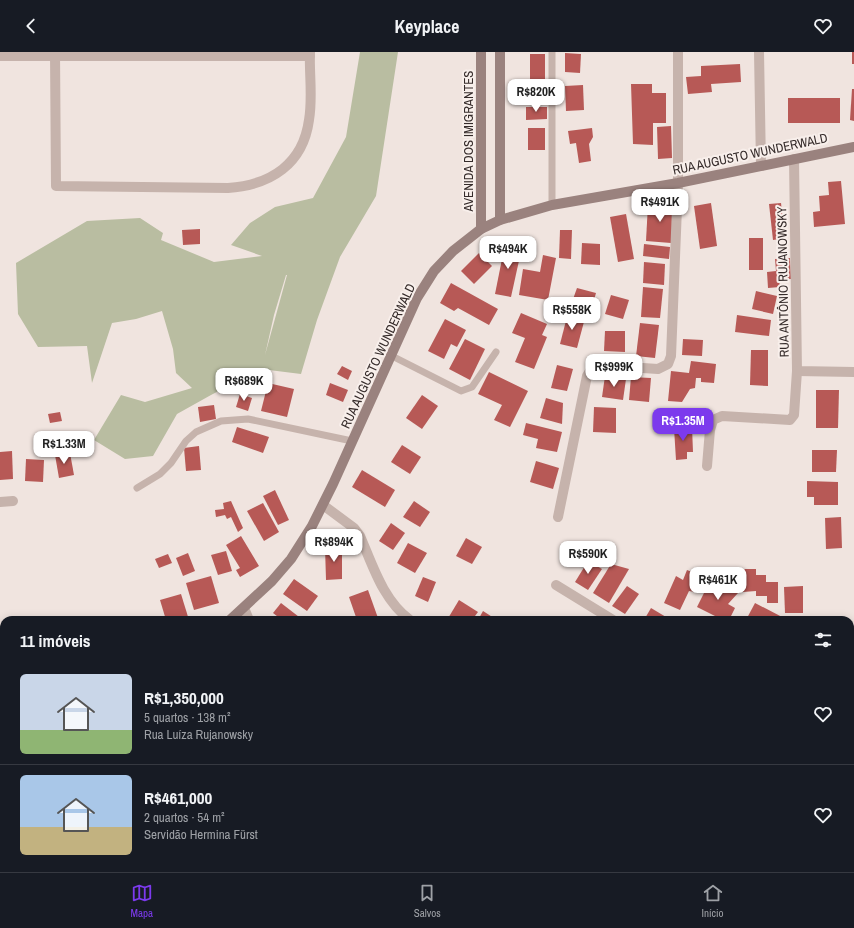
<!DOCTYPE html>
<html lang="pt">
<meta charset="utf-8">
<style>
:root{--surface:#171b24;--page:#242831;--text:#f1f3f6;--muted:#9ea1a6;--line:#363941;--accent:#7c3aed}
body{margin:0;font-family:"Archivo Narrow",sans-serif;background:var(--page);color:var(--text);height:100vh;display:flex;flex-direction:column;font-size:15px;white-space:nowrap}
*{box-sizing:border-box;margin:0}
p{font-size:13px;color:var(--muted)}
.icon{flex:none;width:22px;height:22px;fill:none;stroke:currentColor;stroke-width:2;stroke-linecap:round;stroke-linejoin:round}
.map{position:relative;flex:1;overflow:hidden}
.panel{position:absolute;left:0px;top:564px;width:854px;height:256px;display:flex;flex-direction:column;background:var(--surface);border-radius:12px 12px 0 0;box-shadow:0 2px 10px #0003}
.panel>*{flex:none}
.price{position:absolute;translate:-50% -34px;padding:0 9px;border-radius:8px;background:#fff;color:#222;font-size:13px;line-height:26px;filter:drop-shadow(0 1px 2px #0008)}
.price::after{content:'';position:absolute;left:50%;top:24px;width:12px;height:9px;margin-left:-6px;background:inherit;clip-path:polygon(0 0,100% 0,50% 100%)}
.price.active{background:var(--accent);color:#fff}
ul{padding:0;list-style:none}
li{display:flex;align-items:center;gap:12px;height:100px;padding:0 20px}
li+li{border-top:1px solid var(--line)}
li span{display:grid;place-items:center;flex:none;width:112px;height:80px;border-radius:6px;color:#555}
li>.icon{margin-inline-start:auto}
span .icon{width:48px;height:48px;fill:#fffc;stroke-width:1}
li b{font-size:17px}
h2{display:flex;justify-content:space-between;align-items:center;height:48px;padding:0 20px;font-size:17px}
header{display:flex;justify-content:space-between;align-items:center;height:52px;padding:0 20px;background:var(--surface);font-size:18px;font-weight:700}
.menu{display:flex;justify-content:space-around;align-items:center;height:56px;border-top:1px solid var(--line);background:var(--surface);font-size:11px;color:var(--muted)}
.menu a{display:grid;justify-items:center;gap:2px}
.menu .active{color:var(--accent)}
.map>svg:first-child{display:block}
.green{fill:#b9bda1;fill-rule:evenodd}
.building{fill:#b75956}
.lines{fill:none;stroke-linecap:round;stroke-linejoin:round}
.service{stroke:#c6b3ac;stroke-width:7}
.minor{stroke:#c6b3ac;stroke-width:10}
.secondary{stroke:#9a827e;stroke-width:10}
.labels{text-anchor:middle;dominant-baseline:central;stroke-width:4;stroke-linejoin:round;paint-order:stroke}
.street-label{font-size:13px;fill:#352b2a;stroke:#f8efeb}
</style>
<header><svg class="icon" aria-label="back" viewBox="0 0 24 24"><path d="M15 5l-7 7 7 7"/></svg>Keyplace<svg class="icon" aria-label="heart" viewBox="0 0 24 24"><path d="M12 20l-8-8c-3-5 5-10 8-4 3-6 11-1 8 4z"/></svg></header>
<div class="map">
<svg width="854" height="820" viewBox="0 0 854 820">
<rect width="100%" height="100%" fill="#f0e4df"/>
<path class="green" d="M 360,0 L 398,0 L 376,144 L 340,205 L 317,268 L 301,322 L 261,317 L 211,343 L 177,362 L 153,404 L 125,407 L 94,388 L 121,343 L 145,350 L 192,336 L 176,321 L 173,297 L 162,259 L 136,267 L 112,271 L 92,331 L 87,294 L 38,295 L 18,262 L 16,211 L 87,169 L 140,166 L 163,181 L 161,188 L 214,210 L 262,204 L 231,193 L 250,171 L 275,155 L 313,146 L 346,85 ZM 286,223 L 287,223 L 265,303 L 274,263 Z"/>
<g class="building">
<rect x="852" y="0" width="2" height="12"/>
<polygon points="565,1 581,2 580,21 565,20"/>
<rect x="530" y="2" width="15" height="32"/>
<polygon points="740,12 741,30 711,32 712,40 688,42 686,25 701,24 701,14"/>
<polygon points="631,32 652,32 652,41 666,41 666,71 653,71 653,93 633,92"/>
<polygon points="583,33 584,58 566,59 565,34"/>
<polygon points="852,37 854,37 854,69 850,68"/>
<rect x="788" y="46" width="52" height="25"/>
<polygon points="526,55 547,55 547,67 526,68"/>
<polygon points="671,74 672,106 658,107 657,75"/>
<rect x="528" y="76" width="17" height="22"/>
<polygon points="592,76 593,85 589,92 591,109 579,111 576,91 570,92 568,79"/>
<polygon points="841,129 845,172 814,175 813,160 820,159 819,144 829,143 828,130"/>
<polygon points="711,151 717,194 700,197 694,154"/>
<polygon points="781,151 785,186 773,188 769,152"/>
<polygon points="648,152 674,153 671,191 646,189"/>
<polygon points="626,162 634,207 618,210 610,165"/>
<polygon points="200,177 200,192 183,193 182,178"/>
<polygon points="560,178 572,178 571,207 559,206"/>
<rect x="749" y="186" width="14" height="32"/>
<polygon points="582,191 600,192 600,213 581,212"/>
<polygon points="505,192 522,195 511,245 495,242"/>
<polygon points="644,192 670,195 669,207 643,204"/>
<polygon points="479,201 492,214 474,232 461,219"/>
<polygon points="543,203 556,206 548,248 519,243 523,217 540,220"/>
<polygon points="790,206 791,227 779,228 780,235 768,236 767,220 776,219 775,207"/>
<polygon points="644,210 665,212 664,233 643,231"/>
<polygon points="451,231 498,257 489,273 458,256 454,259 440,251"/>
<polygon points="643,235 663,237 660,266 641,265"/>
<polygon points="577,236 596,241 592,255 572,250"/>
<polygon points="756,239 777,244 773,262 752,257"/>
<polygon points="611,243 629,248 623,267 605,262"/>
<polygon points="521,261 547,272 542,283 547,285 534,317 515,310 525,286 512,281"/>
<polygon points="568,261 585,266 577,296 560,292"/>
<polygon points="737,263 771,268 769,284 735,280"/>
<polygon points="445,267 466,278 457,295 451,292 444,307 428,299"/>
<polygon points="640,271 659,273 655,306 636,304"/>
<polygon points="605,279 625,279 625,300 604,299"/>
<polygon points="465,287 485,297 470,328 449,317"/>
<polygon points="683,287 703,288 702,304 682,303"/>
<polygon points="751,298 768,298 768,334 750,333"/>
<polygon points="691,309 716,312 714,331 701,330 701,326 696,326 695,336 690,337 682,350 668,349 671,319 689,321"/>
<polygon points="557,313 573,317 567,339 551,336"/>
<polygon points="342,314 352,319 348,328 337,322"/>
<polygon points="489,320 528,339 510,375 494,368 502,353 478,342"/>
<polygon points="605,324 626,327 623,348 602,345"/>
<polygon points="631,325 651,326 649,350 629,348"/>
<polygon points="268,331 294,337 287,365 261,359"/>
<polygon points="330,331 348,338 343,350 326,343"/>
<polygon points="816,338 839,338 838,376 816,376"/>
<polygon points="240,342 252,346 248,359 236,355"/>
<polygon points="422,343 438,354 422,377 406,366"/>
<polygon points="546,346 563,351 562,372 540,366"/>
<polygon points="214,353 216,367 200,370 198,355"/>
<polygon points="594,355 616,356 616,381 593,380"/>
<polygon points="60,360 62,369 50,371 48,362"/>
<polygon points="526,371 562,380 557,400 536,396 538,387 523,383"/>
<polygon points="237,375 269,385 263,401 232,390"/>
<polygon points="692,375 693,400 687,400 687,407 676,408 674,376"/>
<polygon points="402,393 421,405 410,422 391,410"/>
<polygon points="199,394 201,418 186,419 184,396"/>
<polygon points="812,398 837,398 836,420 812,420"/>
<polygon points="12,399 13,427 0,428 0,400"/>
<polygon points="70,401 74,423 59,426 55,403"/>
<polygon points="26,407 44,408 43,430 25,429"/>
<polygon points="536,409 559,416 553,437 530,430"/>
<polygon points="362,418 395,438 385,455 352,435"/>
<polygon points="807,429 838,430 838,453 814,453 814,445 807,445"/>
<polygon points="275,438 289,468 278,473 263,444"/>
<polygon points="231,449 243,476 238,480 231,465 227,467 225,463 216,465 215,458 224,457 223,451"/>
<polygon points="414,449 430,460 420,475 403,465"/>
<polygon points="263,451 279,480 264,489 247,459"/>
<polygon points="841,465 842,496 826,497 825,466"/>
<polygon points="391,471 405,481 393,498 379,489"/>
<polygon points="241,484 259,514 240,525 236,518 240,516 226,493"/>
<polygon points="466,486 482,495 472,512 456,504"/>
<polygon points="408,491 427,501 415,521 397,511"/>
<polygon points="325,495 342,495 342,527 326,528"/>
<polygon points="226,499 232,519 218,523 211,503"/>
<polygon points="188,501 195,519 183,524 176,506"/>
<polygon points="168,502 172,511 159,516 155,507"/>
<polygon points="588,509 602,517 588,538 575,530"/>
<polygon points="611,512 629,517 609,551 593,541"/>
<polygon points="742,517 756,517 756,523 766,523 766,530 778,530 778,551 767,551 767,544 756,544 756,539 743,540"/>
<polygon points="687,518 702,524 695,540 689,539 680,558 664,551 676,524 683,528"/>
<polygon points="211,524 219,551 194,558 186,531"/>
<polygon points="423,525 436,530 428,550 415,544"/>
<polygon points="294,527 318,544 307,559 283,542"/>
<polygon points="711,527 738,541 728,552 735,556 729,568 723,568 697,555"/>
<polygon points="627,534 639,542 625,562 612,554"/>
<polygon points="803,534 803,561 785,561 784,535"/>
<polygon points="368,538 378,566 372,568 357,568 349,545"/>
<polygon points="181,542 189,568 166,568 160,548"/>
<polygon points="459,548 478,560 472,568 447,568"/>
<polygon points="281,551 303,568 282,568 273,561"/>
<polygon points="755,551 784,566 782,568 746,568"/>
<polygon points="651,556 671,568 644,568"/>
<polygon points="483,559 497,568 478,568"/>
<rect x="812" y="564" width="20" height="4"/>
<polygon points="4,629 4,641 0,631"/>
<polygon points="0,648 3,659 0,659"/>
<polygon points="221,816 242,816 243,819 221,820"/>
<rect x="287" y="816" width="47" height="4"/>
<rect x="640" y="816" width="21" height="4"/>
</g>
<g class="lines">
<g class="service">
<polyline points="552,153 552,0"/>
<polyline points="390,303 461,339 472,335 496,300"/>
<polyline points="137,436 160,422 171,411 186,389 196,380 221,369 248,367 352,389"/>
</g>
<g class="minor">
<path d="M 55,0 L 56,134 L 228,136 C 271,133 303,112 309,68 C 313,45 309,22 310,0"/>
<polyline points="759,0 761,114"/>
<polyline points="0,4 310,4"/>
<polyline points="794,107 797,319 854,320"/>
<polyline points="707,414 710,378 713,368 722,364 790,368 794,363 797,319"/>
<polyline points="0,450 13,449"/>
<path d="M 323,453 L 354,476 L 360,484 C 373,514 383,548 410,568"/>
<polyline points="558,465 587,324 592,316 597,313 658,317 668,312 671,304 678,131 678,0"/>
<polyline points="556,533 613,568"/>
<polyline points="244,556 249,568"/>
<polyline points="0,754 4,758"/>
<polyline points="54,816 57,820"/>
<polyline points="265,816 265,820"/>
<polyline points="678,820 678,816"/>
</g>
<g class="secondary">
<polyline points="500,0 500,168"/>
<polyline points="481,177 481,0"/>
<polyline points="230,568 272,529 291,507 312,474 333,432 417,246 434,219 453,199 481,177 500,168 552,153 678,131 854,95"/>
<polyline points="0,691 4,689"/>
</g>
</g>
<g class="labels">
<g class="street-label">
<text transform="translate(468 89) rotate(-90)">AVENIDA DOS IMIGRANTES</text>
<text transform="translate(750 102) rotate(-12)">RUA AUGUSTO WUNDERWALD</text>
<text transform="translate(783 230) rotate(-91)">RUA ANTÔNIO RUJANOWSKY</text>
<text transform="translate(378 304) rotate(-65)">RUA AUGUSTO WUNDERWALD</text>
</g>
</g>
</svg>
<b class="price" style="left:536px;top:61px">R$820K</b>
<b class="price" style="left:660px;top:171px">R$491K</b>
<b class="price" style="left:508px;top:218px">R$494K</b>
<b class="price" style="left:572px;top:279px">R$558K</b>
<b class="price" style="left:614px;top:336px">R$999K</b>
<b class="price" style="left:244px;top:350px">R$689K</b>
<b class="price active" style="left:683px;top:390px">R$1.35M</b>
<b class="price" style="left:64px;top:413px">R$1.33M</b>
<b class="price" style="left:334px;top:511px">R$894K</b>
<b class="price" style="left:588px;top:523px">R$590K</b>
<b class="price" style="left:718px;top:549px">R$461K</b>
<section class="panel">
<h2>11 imóveis<svg class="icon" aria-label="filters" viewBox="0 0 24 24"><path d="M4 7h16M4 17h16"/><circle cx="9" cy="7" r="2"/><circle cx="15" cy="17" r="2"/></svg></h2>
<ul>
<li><span style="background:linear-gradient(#c9d6e8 70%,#8fb573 0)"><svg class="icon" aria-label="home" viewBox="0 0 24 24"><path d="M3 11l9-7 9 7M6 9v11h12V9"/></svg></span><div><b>R$1,350,000</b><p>5 quartos · 138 m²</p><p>Rua Luíza Rujanowsky</p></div><svg class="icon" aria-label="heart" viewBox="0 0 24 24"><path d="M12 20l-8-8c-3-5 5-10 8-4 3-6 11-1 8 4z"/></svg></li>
<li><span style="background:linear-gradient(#a9c7e8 65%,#c2b280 0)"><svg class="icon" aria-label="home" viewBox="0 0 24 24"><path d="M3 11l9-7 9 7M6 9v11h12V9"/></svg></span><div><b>R$461,000</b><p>2 quartos · 54 m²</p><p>Servidão Hermina Fürst</p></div><svg class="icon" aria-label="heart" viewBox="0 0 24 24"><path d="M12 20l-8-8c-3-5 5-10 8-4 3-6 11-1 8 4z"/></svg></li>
</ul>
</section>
</div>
<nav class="menu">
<a class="active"><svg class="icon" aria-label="map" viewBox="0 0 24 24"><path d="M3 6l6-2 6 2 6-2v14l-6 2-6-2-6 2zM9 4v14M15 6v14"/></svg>Mapa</a>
<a><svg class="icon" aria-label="saved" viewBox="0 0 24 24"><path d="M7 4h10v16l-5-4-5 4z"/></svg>Salvos</a>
<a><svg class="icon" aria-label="home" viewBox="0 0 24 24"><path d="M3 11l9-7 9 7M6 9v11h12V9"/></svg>Início</a>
</nav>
